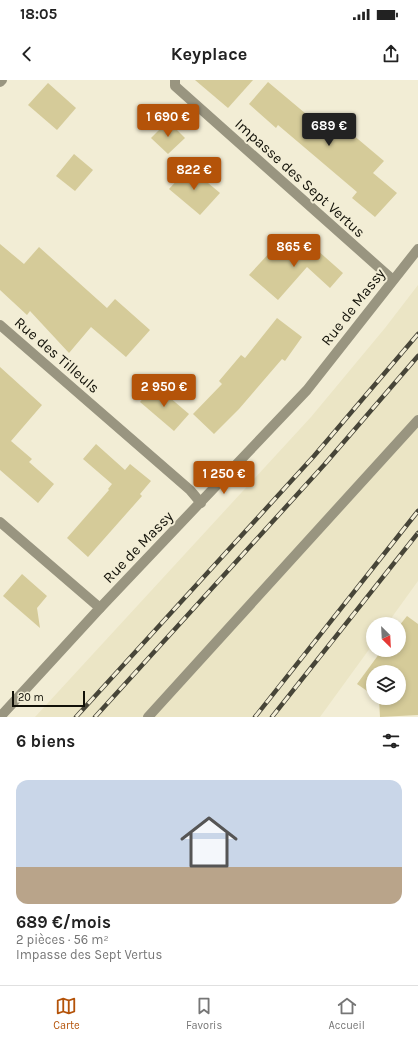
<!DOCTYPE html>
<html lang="fr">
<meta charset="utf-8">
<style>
:root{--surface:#fff;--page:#f2f2f2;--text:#222;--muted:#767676;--line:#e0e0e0;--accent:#b45309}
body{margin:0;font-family:Karla,sans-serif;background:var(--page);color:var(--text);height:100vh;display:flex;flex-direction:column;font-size:15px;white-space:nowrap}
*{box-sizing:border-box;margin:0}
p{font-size:13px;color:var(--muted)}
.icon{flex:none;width:22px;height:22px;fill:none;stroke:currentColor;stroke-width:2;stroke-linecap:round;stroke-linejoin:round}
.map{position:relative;height:637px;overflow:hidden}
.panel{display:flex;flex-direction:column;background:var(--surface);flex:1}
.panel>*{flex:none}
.needle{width:26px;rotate:156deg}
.tools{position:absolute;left:366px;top:537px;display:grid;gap:8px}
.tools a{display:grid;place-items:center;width:40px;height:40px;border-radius:50%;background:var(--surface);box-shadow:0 2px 6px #0003;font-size:20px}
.scale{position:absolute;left:12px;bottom:10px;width:73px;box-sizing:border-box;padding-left:4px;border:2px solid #121108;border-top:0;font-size:11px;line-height:14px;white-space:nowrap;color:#121108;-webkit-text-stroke:3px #f2edd5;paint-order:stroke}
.price{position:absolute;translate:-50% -34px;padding:0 9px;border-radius:4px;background:var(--accent);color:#fff;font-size:13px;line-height:26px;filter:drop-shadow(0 1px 2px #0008)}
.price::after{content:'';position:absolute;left:50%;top:24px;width:12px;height:9px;margin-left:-6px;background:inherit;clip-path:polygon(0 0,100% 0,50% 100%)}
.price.selected{background:#222;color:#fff}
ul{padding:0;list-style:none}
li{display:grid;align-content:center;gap:8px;height:212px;padding:0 16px}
li span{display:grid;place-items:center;height:124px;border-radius:12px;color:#555}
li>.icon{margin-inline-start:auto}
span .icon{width:72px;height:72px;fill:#fffc;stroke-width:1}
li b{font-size:17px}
h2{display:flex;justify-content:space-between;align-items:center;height:48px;padding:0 16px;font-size:17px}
.status{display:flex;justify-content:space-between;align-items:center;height:28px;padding:0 20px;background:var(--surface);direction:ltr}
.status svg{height:11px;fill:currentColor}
header{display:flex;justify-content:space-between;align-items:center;height:52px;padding:0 16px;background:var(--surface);font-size:18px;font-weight:700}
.dock{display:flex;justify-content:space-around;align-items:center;height:56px;border-top:1px solid var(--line);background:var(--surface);font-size:11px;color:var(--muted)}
.dock a{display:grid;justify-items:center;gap:2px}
.dock .selected{color:var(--accent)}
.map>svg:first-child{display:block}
.built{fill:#ebe5c5}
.building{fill:#d5cb99}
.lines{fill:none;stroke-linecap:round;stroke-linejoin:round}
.minor{stroke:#999580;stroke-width:10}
.rail-casing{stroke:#474538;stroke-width:4.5}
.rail{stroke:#f2edd5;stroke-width:3;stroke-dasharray:9;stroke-linecap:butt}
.labels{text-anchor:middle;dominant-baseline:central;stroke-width:4;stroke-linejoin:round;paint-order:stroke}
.street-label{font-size:15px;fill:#121108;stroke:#f2edd5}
</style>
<div class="status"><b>18:05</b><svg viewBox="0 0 49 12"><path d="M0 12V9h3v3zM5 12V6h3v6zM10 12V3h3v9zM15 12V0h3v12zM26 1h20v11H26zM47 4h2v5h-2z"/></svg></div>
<header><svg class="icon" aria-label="back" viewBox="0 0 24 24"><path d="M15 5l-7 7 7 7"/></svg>Keyplace<svg class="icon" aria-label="share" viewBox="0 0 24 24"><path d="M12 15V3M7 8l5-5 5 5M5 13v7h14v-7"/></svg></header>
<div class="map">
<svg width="418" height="637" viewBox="0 0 418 637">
<rect width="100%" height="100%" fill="#f2edd5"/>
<polygon class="built" points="418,205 418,501 387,544 373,544 373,564 320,637 35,637 311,337 385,248"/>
<g class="building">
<polygon points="195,0 253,0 228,28"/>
<polygon points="268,2 318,44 327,33 384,81 373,93 397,113 375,137 352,118 357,112 278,45 276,48 249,24"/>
<polygon points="48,3 76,28 57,50 28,25"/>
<polygon points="168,41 185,58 168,74 151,58"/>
<polygon points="74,74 93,90 75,111 56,96"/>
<polygon points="189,87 220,113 200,135 169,109"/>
<polygon points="299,154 343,193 330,208 307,187 278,220 249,195 273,169 281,176"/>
<polygon points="0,164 24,184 39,167 107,228 115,219 150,250 126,277 91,247 69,273 30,231 27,235 0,210"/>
<polygon points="277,238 302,257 285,281 282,279 239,329 214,354 193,334 222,304 219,301 241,275 245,278"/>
<polygon points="0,287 42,325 11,361 32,379 29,382 54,404 38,423 0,390"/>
<polygon points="155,305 189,334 174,351 140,322"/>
<polygon points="96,364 125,390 130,384 151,401 140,414 142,416 88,477 67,458 109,410 108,409 112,404 83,379"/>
<polygon points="22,494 47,516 37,528 40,548 3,516"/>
<polygon points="407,536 418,544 418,635 380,637 379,619 377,618 399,618 399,592 373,592 373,615 357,604 382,570 399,570 399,546"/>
</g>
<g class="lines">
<g class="minor">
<polyline points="175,0 175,6 393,200"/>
<polyline points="0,2 2,0"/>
<polyline points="0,245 190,410 201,423"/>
<polyline points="0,442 100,528"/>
<polyline points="0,637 100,528 307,310 418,169"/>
<polyline points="148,637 418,340"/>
</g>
<defs>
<g id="rail">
<polyline points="76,637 314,376 418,254"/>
<polyline points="95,637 324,385 418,276"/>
<polyline points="255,637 418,431"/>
<polyline points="272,637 418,453"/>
</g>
</defs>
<use href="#rail" class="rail-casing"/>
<use href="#rail" class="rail"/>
</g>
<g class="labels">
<g class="street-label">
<text transform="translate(300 98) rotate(42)">Impasse des Sept Vertus</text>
<text transform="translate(353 227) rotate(-52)">Rue de Massy</text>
<text transform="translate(57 275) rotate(41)">Rue des Tilleuls</text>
<text transform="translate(138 467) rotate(-46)">Rue de Massy</text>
</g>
</g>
</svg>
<div class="tools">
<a><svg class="needle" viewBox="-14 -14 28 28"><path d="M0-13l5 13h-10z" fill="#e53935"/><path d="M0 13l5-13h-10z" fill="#767676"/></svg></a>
<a><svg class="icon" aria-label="layers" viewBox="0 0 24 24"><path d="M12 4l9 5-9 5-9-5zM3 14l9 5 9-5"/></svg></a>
</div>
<div class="scale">20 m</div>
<b class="price" style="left:168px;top:58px">1 690 €</b>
<b class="price selected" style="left:329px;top:67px">689 €</b>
<b class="price" style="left:194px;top:111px">822 €</b>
<b class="price" style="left:294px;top:188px">865 €</b>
<b class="price" style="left:164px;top:328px">2 950 €</b>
<b class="price" style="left:224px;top:415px">1 250 €</b>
</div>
<section class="panel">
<h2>6 biens<svg class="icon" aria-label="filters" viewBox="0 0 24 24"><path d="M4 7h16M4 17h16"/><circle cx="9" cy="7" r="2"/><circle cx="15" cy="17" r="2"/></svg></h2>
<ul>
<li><span style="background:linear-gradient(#c9d6e8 70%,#b9a48a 0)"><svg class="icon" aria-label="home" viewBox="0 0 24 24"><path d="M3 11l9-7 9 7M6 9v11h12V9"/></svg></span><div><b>689 €/mois</b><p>2 pièces · 56 m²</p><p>Impasse des Sept Vertus</p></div></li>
</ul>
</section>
<nav class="dock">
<a class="selected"><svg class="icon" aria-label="map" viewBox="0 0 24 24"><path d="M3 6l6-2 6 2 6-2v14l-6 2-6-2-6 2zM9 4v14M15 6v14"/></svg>Carte</a>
<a><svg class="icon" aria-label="saved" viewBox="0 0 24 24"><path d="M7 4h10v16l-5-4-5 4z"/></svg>Favoris</a>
<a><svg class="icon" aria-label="home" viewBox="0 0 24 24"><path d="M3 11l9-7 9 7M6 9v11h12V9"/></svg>Accueil</a>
</nav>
